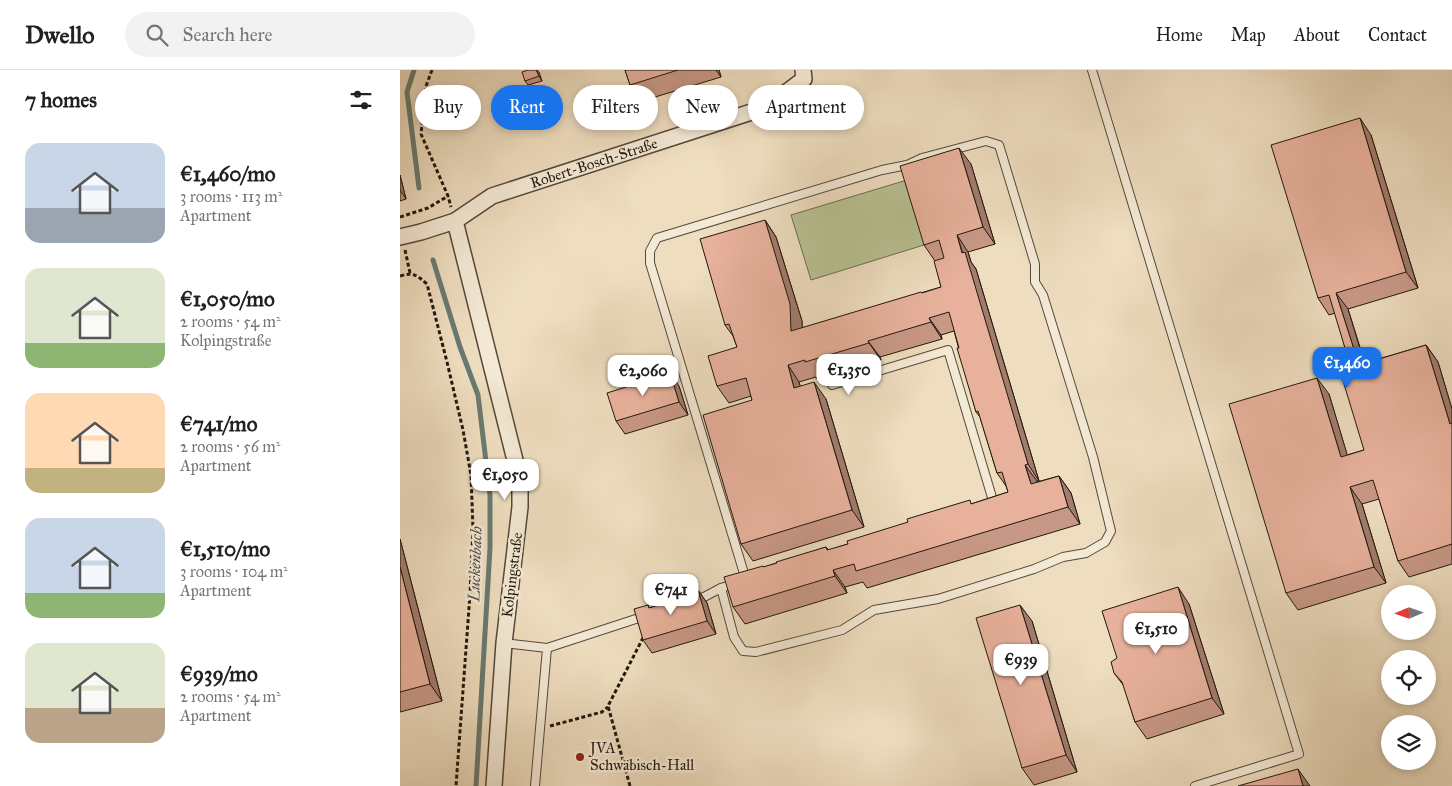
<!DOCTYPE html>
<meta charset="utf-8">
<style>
:root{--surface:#fff;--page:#f2f2f2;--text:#202124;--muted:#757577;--line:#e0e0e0;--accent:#1a73e8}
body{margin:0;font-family:"IM FELL Great Primer",serif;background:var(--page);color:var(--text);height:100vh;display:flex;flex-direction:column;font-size:19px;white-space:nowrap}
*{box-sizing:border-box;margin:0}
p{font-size:16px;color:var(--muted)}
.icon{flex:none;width:28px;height:28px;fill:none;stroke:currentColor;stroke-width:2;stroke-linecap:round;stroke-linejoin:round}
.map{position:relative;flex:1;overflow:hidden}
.panel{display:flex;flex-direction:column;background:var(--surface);width:400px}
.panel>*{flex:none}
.guide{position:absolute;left:15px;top:15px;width:475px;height:45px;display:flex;gap:10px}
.needle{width:32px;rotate:268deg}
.tools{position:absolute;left:981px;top:515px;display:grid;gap:10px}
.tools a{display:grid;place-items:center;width:55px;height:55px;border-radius:50%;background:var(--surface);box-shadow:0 2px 8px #0003;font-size:25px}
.price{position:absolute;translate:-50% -42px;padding:0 11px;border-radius:10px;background:#fff;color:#222;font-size:16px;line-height:32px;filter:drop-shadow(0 1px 2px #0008)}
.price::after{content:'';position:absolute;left:50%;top:30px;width:15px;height:11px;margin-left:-8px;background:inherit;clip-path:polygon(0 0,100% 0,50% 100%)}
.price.current{background:var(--accent);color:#fff}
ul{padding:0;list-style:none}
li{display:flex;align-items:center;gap:15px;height:125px;padding:0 25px}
li span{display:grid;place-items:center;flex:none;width:140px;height:100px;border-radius:15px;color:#555}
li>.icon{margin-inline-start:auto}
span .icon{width:60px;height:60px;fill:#fffc;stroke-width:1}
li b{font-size:21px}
h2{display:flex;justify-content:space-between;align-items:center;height:60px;padding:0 25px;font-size:21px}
.chip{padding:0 18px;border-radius:22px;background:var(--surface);box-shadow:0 2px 8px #0003;font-size:18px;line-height:45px}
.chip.current{background:var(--accent);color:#fff}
header{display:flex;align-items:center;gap:30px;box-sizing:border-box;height:70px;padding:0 25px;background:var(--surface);border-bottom:1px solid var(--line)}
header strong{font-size:24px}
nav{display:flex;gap:28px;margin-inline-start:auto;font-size:18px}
.search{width:350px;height:45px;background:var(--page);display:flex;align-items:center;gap:12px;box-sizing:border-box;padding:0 18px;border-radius:28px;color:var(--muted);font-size:19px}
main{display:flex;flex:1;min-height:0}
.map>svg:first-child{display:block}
.green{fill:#b8c192;stroke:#6c6c50}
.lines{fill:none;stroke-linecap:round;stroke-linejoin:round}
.stream{stroke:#697a72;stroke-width:5}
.service-casing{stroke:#54493a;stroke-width:10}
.minor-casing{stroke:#54493a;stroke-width:18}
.path{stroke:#21180e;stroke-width:3;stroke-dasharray:4 2.5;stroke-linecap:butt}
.service{stroke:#f4e9d5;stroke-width:8}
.minor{stroke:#f4e9d5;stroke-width:15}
.wall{fill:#c89886;stroke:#21180e}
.shaded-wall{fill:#a27c6d;stroke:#21180e}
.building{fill:#e8b19c;stroke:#21180e}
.poi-dot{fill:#8f2418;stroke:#f4e9d5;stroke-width:2}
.labels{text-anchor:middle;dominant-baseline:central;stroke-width:5;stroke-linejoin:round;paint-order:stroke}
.street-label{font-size:15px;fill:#21180e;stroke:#f4e9d5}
.poi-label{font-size:15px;fill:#21180e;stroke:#f4e9d5;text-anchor:start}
.water-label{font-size:16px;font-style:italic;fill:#4b5148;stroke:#f4e9d5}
</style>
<header>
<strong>Dwello</strong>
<div class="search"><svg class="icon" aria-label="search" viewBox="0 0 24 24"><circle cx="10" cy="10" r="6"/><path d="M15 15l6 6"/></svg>Search here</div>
<nav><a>Home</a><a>Map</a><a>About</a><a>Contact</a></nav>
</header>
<main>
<section class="panel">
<h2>7 homes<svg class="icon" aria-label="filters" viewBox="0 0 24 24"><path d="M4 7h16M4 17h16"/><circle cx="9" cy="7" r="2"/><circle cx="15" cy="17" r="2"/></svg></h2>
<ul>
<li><span style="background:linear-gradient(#c9d6e8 65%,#9aa5b1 0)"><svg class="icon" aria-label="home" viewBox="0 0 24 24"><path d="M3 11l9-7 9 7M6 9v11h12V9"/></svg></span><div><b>€1,460/mo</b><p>3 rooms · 113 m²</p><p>Apartment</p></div></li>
<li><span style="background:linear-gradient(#dfe7d0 75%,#8fb573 0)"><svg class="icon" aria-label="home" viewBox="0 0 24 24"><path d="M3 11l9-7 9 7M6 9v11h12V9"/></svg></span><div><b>€1,050/mo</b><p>2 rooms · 54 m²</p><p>Kolpingstraße</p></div></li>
<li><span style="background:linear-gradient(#ffd9b3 75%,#c2b280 0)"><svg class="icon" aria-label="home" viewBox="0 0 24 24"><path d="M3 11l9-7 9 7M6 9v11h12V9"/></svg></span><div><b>€741/mo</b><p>2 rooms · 56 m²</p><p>Apartment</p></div></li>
<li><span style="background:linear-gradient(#c9d6e8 75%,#8fb573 0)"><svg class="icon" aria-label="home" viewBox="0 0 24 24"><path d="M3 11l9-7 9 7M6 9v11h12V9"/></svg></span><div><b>€1,510/mo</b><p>3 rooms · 104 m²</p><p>Apartment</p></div></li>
<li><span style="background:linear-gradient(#dfe7d0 65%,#b9a48a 0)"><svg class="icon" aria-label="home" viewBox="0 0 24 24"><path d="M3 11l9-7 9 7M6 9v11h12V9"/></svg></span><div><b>€939/mo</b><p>2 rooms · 54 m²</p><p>Apartment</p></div></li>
</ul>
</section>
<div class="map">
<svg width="1052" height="716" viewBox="0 0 1052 716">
<rect width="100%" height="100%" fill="#eeddbf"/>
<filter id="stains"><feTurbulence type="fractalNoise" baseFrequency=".004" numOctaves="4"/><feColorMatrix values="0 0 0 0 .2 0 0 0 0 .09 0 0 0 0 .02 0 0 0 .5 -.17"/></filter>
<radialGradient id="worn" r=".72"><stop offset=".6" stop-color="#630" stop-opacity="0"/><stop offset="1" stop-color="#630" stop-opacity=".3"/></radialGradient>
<polygon class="green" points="507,110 527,174 411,210 391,145"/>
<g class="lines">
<g class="stream">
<polyline points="14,0 7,22 19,118"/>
<polyline points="33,190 60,277 78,325 90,425 90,478 76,716"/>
</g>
<defs>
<g id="service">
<polyline points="692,0 899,684 795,716"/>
<polyline points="432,315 548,280 594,434 591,435"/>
<polyline points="321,518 334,567 343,581 356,582 442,560 474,540 538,529 634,499 663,487 686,483 705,472 711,461 693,387 643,225 635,212 635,194 599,75 586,71 522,88 507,95 482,100 257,168 250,181 250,193 346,510"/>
<polyline points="294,531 304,527 321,518 336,513"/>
<polyline points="104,573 147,578 135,716"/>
<polyline points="147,578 245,546"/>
</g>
<g id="minor">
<polyline points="55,151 120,410 120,437 104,573 94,716"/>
<path id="s1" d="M 0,167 L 21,162 L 55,151 L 92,126 L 367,37 L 404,9 L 403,0"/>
</g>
</defs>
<use href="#service" class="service-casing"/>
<use href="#minor" class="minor-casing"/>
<g class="path">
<polyline points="32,0 26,16 21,64 48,126 51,137"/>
<polyline points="0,147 28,138 48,126"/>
<polyline points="5,180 10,203"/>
<path d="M 0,206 C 13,202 17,205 27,214 L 47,292 L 63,360 L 71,405 L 73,459 L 70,524 L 56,716"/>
<polyline points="150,656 202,642 208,637"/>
<polyline points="230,716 208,636 244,566"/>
</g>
<use href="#service" class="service"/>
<use href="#minor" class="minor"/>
</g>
<g class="wall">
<polygon points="128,0 137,0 142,11 128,15 125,11"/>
<polygon points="225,0 319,0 321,7 242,31 230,15"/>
<polygon points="971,65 1018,218 948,239 965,293 1026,275 1038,292 1052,339 1052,494 1009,507 998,491 979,429 962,434 986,513 898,540 886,523 929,324 947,385 964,380 951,298 935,243 929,245 918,228"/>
<polygon points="571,94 595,174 568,182 571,192 576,199 639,411 637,411 637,412 659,406 671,423 680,454 467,518 463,512 445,517 447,523 345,554 333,537 364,497 426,477 429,480 608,422 606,416 597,403 580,347 576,342 554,261 541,265 542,269 480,287 481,290 417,309 416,307 399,312 400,316 426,329 464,457 353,491 341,474 352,330 351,326 329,333 317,316 337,277 333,266 325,255 365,150 376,167 402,251 402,258 541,217 535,191 524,175"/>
<polygon points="0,105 6,129 0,131"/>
<polygon points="279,316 288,345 225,364 216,351"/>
<polygon points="0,469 42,631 0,642"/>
<polygon points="298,520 307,533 316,564 252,583 243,570 248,535 249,538 285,527"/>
<polygon points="789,534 824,644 747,669 735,652 724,616 714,603"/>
<polygon points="632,551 677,702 634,715 622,698"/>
</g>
<g class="shaded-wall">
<polygon points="136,0 139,2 142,11 139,6"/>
<polygon points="316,0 319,0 321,7"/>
<polygon points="960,48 971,65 1018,218 1006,202"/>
<polygon points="559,78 571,94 595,174 583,157"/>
<polygon points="0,105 6,129 0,120"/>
<polygon points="365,150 376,167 402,251 403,278 391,261"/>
<polygon points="557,165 568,182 571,192 576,199 639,411 628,394"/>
<polygon points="936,223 948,239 970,312 959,295"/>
<polygon points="529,248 541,265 542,269 531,252"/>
<polygon points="468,271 480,287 481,290 469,273"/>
<polygon points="1026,275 1038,292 1052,339 1052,357 1050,354"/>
<polygon points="388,295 399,312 406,335 394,318"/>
<polygon points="270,303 279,316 288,345 279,332"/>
<polygon points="917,308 929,324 953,404 941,387"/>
<polygon points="414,312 426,329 464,457 452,440"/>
<polygon points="625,395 637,411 643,431 631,414"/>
<polygon points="659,406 671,423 680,454 668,437"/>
<polygon points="950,417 962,434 986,513 974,497"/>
<polygon points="0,469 42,631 30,614 0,497"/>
<polygon points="433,500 445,517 447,523 435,506"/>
<polygon points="778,517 789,534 824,644 812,628"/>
<polygon points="298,520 307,533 316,564 307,551"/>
<polygon points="620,535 632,551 677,702 666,685"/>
<polygon points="898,699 910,716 903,716"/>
</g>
<g class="building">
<polygon points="128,0 136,0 139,6 125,11 122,2"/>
<polygon points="225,0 278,0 230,15"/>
<polygon points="960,48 1006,202 936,223 959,295 1026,275 1050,354 1052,353 1052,474 998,491 973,410 950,417 974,497 886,523 829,334 917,308 941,387 964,380 940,301 951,298 929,225 918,228 871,75"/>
<polygon points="559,78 583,157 557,165 562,183 565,182 628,394 625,395 631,414 659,406 668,437 456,501 454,494 433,500 435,506 333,537 324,507 363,496 363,497 377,493 376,492 426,477 427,480 448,474 447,471 508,452 507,449 570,430 571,434 608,422 602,402 597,403 578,341 576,342 557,278 559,278 549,242 529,248 531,252 468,271 469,273 405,292 405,290 388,295 394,318 414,312 452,440 341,474 303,345 352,330 346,308 317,316 308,286 337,277 329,254 325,255 300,169 365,150 390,234 391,261 521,222 522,223 541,217 534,191 544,188 539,170 524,175 500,96"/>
<polygon points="270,303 279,332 216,351 207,323"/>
<polygon points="0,497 30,614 0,622"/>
<polygon points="778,517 812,628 735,652 722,612 714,603 711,592 717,588 702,541"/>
<polygon points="298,520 307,551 243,570 234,539 248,535 249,538 285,527 284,524"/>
<polygon points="620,535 666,685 622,698 576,548"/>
<polygon points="898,699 903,716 838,716"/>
</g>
<circle class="poi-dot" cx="180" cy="687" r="5"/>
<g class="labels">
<g class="street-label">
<text stroke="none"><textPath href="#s1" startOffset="209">Robert-Bosch-Straße</textPath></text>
<text transform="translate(112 505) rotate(-83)">Kolpingstraße</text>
</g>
<g class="poi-label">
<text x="190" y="678">JVA<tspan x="190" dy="17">Schwäbisch-Hall</tspan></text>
</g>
<g class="water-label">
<text transform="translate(75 494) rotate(-88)">Luckenbach</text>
</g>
</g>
<rect width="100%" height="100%" filter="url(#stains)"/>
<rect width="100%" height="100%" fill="url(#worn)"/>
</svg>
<div class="tools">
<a><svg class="needle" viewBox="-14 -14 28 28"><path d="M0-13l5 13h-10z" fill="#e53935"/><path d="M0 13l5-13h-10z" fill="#757577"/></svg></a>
<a><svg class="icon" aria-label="locate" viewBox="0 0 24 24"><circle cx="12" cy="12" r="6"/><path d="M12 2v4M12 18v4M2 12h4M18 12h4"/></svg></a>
<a><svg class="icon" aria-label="layers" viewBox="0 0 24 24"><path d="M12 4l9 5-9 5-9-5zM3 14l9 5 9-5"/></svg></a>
</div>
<b class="price current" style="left:947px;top:319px">€1,460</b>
<b class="price" style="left:449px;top:326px">€1,350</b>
<b class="price" style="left:243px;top:327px">€2,060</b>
<b class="price" style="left:105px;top:431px">€1,050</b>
<b class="price" style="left:271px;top:546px">€741</b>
<b class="price" style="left:756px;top:585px">€1,510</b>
<b class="price" style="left:621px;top:616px">€939</b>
<div class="guide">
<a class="chip">Buy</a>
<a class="chip current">Rent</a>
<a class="chip">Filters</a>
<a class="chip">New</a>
<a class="chip">Apartment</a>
</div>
</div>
</main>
